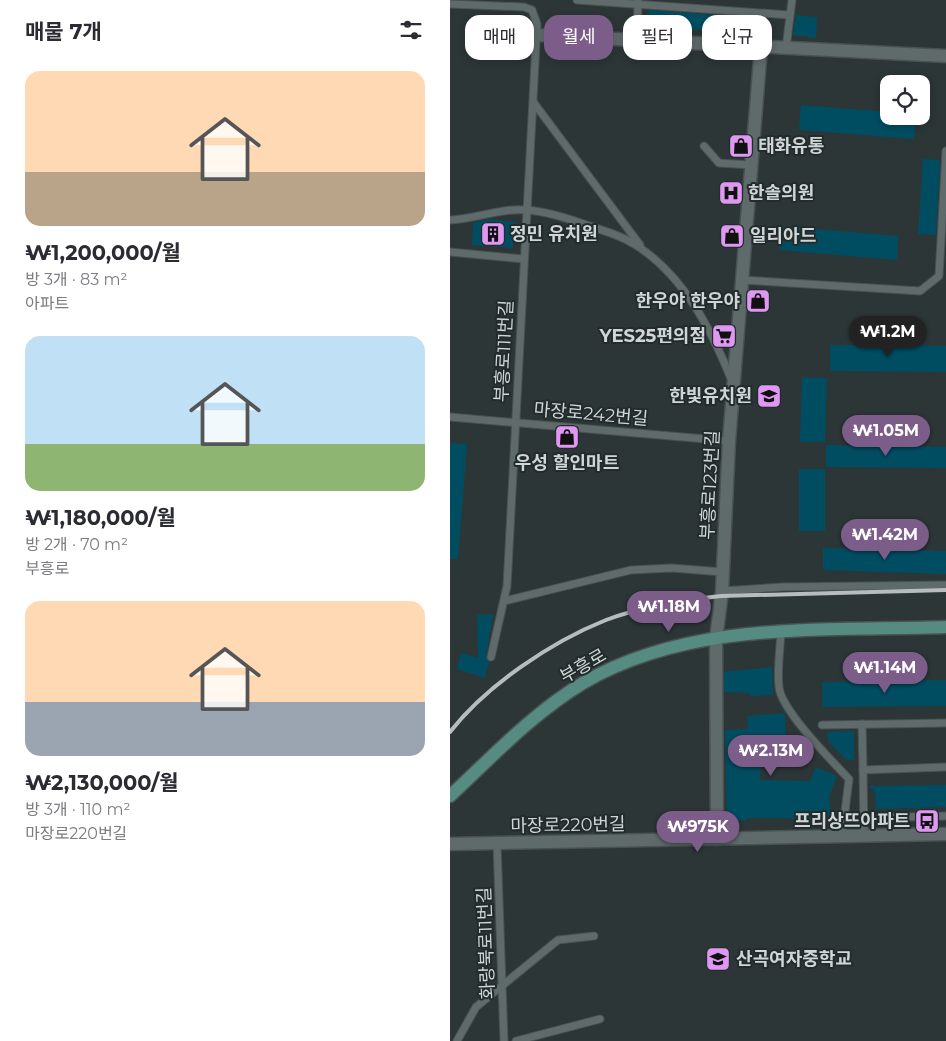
<!DOCTYPE html>
<html lang="ko">
<meta charset="utf-8">
<style>
:root{--surface:#fff;--page:#f2f2f3;--text:#2b2b33;--muted:#7c7c81;--accent:#7c5c89}
body{margin:0;font-family:Montserrat,"Noto Sans KR",sans-serif;background:var(--page);color:var(--text);height:100vh;display:flex;flex-direction:column;font-size:19px;white-space:nowrap}
*{box-sizing:border-box;margin:0}
p{font-size:16px;color:var(--muted)}
.icon{flex:none;width:28px;height:28px;fill:none;stroke:currentColor;stroke-width:2;stroke-linecap:round;stroke-linejoin:round}
.map{position:relative;flex:1;overflow:hidden}
.drawer{display:flex;flex-direction:column;background:var(--surface);width:450px}
.drawer>*{flex:none}
.top-card{position:absolute;left:15px;top:15px;width:405px;height:45px;display:flex;gap:10px}
.buttons{position:absolute;left:430px;top:75px;display:grid;gap:10px}
.buttons a{display:grid;place-items:center;width:50px;height:50px;border-radius:10px;background:var(--surface);box-shadow:0 2px 8px #0003;font-size:25px}
.price{position:absolute;translate:-50% -42px;padding:0 11px;border-radius:18px;background:var(--accent);color:#fff;font-size:16px;line-height:32px;filter:drop-shadow(0 1px 2px #0008)}
.price::after{content:'';position:absolute;left:50%;top:30px;width:15px;height:11px;margin-left:-8px;background:inherit;clip-path:polygon(0 0,100% 0,50% 100%)}
.price.selected{background:#222;color:#fff}
ul{padding:0;list-style:none}
li{display:grid;align-content:center;gap:10px;height:265px;padding:0 25px}
li span{display:grid;place-items:center;height:155px;border-radius:15px;color:#555}
li>.icon{margin-inline-start:auto}
span .icon{width:90px;height:90px;fill:#fffc;stroke-width:1}
li b{font-size:21px}
h2{display:flex;justify-content:space-between;align-items:center;height:60px;padding:0 25px;font-size:21px}
.pill{padding:0 18px;border-radius:15px;background:var(--surface);box-shadow:0 2px 8px #0003;font-size:18px;line-height:45px}
.pill.selected{background:var(--accent);color:#fff}
main{display:flex;flex:1;min-height:0}
.map>svg:first-child{display:block}
.building{fill:#004d62}
.lines{fill:none;stroke-linecap:round;stroke-linejoin:round}
.service-casing{stroke:#495152;stroke-width:9}
.minor-casing{stroke:#495152;stroke-width:15}
.secondary-casing{stroke:#495152;stroke-width:15}
.service{stroke:#5f6a6a;stroke-width:7}
.minor{stroke:#5f6a6a;stroke-width:12}
.secondary{stroke:#568b81;stroke-width:12}
.rail{stroke:#b7bdbd;stroke-width:4}
.labels{text-anchor:middle;dominant-baseline:central;stroke-width:4;stroke-linejoin:round;paint-order:stroke}
.poi-label{font-size:18px;font-weight:bold;fill:#d0d6d6;stroke:#222c2c;text-anchor:start}
.street-label{font-size:18px;fill:#d0d6d6;stroke:#222c2c}
</style>
<main>
<section class="drawer">
<h2>매물 7개<svg class="icon" aria-label="filters" viewBox="0 0 24 24"><path d="M4 7h16M4 17h16"/><circle cx="9" cy="7" r="2"/><circle cx="15" cy="17" r="2"/></svg></h2>
<ul>
<li><span style="background:linear-gradient(#ffd9b3 65%,#b9a48a 0)"><svg class="icon" aria-label="home" viewBox="0 0 24 24"><path d="M3 11l9-7 9 7M6 9v11h12V9"/></svg></span><div><b>₩1,200,000/월</b><p>방 3개 · 83 m²</p><p>아파트</p></div></li>
<li><span style="background:linear-gradient(#bfe0f5 70%,#8fb573 0)"><svg class="icon" aria-label="home" viewBox="0 0 24 24"><path d="M3 11l9-7 9 7M6 9v11h12V9"/></svg></span><div><b>₩1,180,000/월</b><p>방 2개 · 70 m²</p><p>부흥로</p></div></li>
<li><span style="background:linear-gradient(#ffd9b3 65%,#9aa5b1 0)"><svg class="icon" aria-label="home" viewBox="0 0 24 24"><path d="M3 11l9-7 9 7M6 9v11h12V9"/></svg></span><div><b>₩2,130,000/월</b><p>방 3개 · 110 m²</p><p>마장로220번길</p></div></li>
</ul>
</section>
<div class="map">
<svg width="496" height="1041" viewBox="0 0 496 1041">
<rect width="100%" height="100%" fill="#2c3636"/>
<g class="building">
<polygon points="199,10 276,16 275,32 198,26"/>
<polygon points="346,15 367,17 366,38 343,35"/>
<polygon points="351,105 439,112 439,116 466,116 464,139 349,130"/>
<polygon points="473,159 490,160 486,235 468,234"/>
<polygon points="38,219 65,222 63,248 22,245 23,223"/>
<polygon points="331,226 448,236 447,260 329,250"/>
<polygon points="380,345 496,346 496,372 380,371"/>
<polygon points="352,377 377,378 375,442 350,442"/>
<polygon points="0,443 17,444 8,559 0,559"/>
<polygon points="376,445 496,447 496,468 376,467"/>
<rect x="349" y="469" width="26" height="62"/>
<polygon points="373,548 496,551 496,574 373,570"/>
<polygon points="43,614 36,656 39,662 35,678 7,669 11,653 28,658 27,615"/>
<polygon points="322,667 323,695 300,696 300,693 274,692 274,672"/>
<polygon points="496,680 496,706 373,707 372,682"/>
<polygon points="335,713 336,741 339,742 338,757 311,756 310,780 360,781 366,767 387,776 379,797 382,823 359,823 358,819 328,818 297,818 296,821 277,820 275,730 298,729 297,716"/>
<polygon points="404,731 404,760 396,760 378,741 377,732"/>
<polygon points="496,785 496,807 426,809 425,793 419,786"/>
</g>
<g class="lines">
<defs>
<g id="service">
<polyline points="127,0 339,15"/>
<polyline points="0,4 74,7 82,10 87,24 57,586 41,657"/>
<polyline points="187,40 188,0"/>
<polyline points="336,48 342,0"/>
<polyline points="84,103 190,245"/>
<polyline points="254,146 269,163 301,165"/>
<path d="M 0,220 C 26,219 49,208 75,210 C 95,211 116,218 134,224 C 150,230 169,234 184,244 C 233,274 261,329 282,381"/>
<polyline points="0,252 74,259"/>
<polyline points="292,280 470,291 489,276 496,151"/>
<polyline points="0,417 279,441"/>
<polyline points="272,591 332,587 496,585"/>
<polyline points="54,601 181,570 222,568 273,572"/>
<path d="M 331,632 C 330,650 327,669 329,687 C 331,710 382,761 399,779 L 392,836"/>
<polyline points="412,724 413,770"/>
<polyline points="372,725 496,723"/>
<polyline points="414,818 496,816"/>
<polyline points="414,836 413,770 496,767"/>
<polyline points="47,844 54,1041"/>
<polyline points="7,1041 26,1007 108,940 144,936"/>
<polyline points="66,1041 150,1019"/>
</g>
<g id="minor">
<polyline points="88,35 496,56"/>
<polyline points="267,839 266,639 272,591 279,441 311,47"/>
<polyline points="0,844 496,834"/>
</g>
<path id="secondary" d="M 0,796 C 42,757 83,713 133,683 C 241,620 375,631 496,627"/>
</defs>
<use href="#service" class="service-casing"/>
<use href="#minor" class="minor-casing"/>
<use href="#secondary" class="secondary-casing"/>
<use href="#service" class="service"/>
<use href="#minor" class="minor"/>
<use href="#secondary" class="secondary"/>
<path class="rail" d="M 0,732 C 37,685 101,642 156,620 C 193,606 232,600 271,596 L 496,590"/>
</g>
<defs>
<symbol id="shop-square" viewBox="-11 -11 22 22"><rect x="-9" y="-9" width="18" height="18" rx="4" fill="#de98f2" stroke="#222c2c"/><path d="M-5-2.5h2.3a2.7 3.5 0 0 1 5.4 0H5L5.5 6h-11ZM-1.5-2.5h3a1.5 2.3 0 0 0-3 0Z" fill="#111"/></symbol>
<symbol id="hospital-square" viewBox="-11 -11 22 22"><rect x="-9" y="-9" width="18" height="18" rx="4" fill="#de98f2" stroke="#222c2c"/><path d="M-5-5h3v3.5h4V-5h3V5h-3V1.5h-4V5h-3Z" fill="#111"/></symbol>
<symbol id="building-square" viewBox="-11 -11 22 22"><rect x="-9" y="-9" width="18" height="18" rx="4" fill="#de98f2" stroke="#222c2c"/><path d="M-4-6H4V6H1V3H-1V6H-4ZM-2.5-4.3h1.7v1.8h-1.7ZM.8-4.3h1.7v1.8H.8ZM-2.5-1h1.7V.8h-1.7ZM.8-1h1.7V.8H.8Z" fill="#111"/></symbol>
<symbol id="supermarket-square" viewBox="-11 -11 22 22"><rect x="-9" y="-9" width="18" height="18" rx="4" fill="#de98f2" stroke="#222c2c"/><path d="M-6-5.5h2.5l.6 2H6L4.5 2H-2.5L-4.4-4H-6ZM-1.5 3.2a1.3 1.3 0 1 0 .1 0ZM3 3.2a1.3 1.3 0 1 0 .1 0Z" fill="#111"/></symbol>
<symbol id="school-square" viewBox="-11 -11 22 22"><rect x="-9" y="-9" width="18" height="18" rx="4" fill="#de98f2" stroke="#222c2c"/><path d="M0-5L7-2L0 1L-7-2ZM-4 1L0 2.5L4 1V4Q0 6-4 4Z" fill="#111"/></symbol>
<symbol id="bus-square" viewBox="-11 -11 22 22"><rect x="-9" y="-9" width="18" height="18" rx="4" fill="#de98f2" stroke="#222c2c"/><path d="M-5-6H5V4H4V6H2V4H-2V6H-4V4H-5ZM-3.5-4V0h7V-4ZM-3.5 1.2v1.5H-2V1.2ZM2 1.2v1.5H3.5V1.2Z" fill="#111"/></symbol>
</defs>
<g fill-rule="evenodd">
<use href="#shop-square" x="277" y="132" width="28" height="28"/>
<use href="#hospital-square" x="267" y="179" width="28" height="28"/>
<use href="#building-square" x="29" y="220" width="28" height="28"/>
<use href="#shop-square" x="268" y="222" width="28" height="28"/>
<use href="#shop-square" x="294" y="287" width="28" height="28"/>
<use href="#supermarket-square" x="260" y="322" width="28" height="28"/>
<use href="#school-square" x="305" y="382" width="28" height="28"/>
<use href="#shop-square" x="103" y="423" width="28" height="28"/>
<use href="#bus-square" x="463" y="807" width="28" height="28"/>
<use href="#school-square" x="254" y="945" width="28" height="28"/>
</g>
<g class="labels">
<g class="poi-label">
<text x="308" y="146">태화유통</text>
<text x="298" y="193">한솔의원</text>
<text x="60" y="234">정민 유치원</text>
<text x="300" y="236">일리아드</text>
<text x="290" y="301" text-anchor="end">한우야 한우야</text>
<text x="256" y="336" text-anchor="end">YES25편의점</text>
<text x="302" y="396" text-anchor="end">한빛유치원</text>
<text x="117" y="463" text-anchor="middle">우성 할인마트</text>
<text x="460" y="821" text-anchor="end">프리상뜨아파트</text>
<text x="286" y="959">산곡여자중학교</text>
</g>
<g class="street-label">
<text transform="translate(54 351) rotate(-87)">부흥로111번길</text>
<text transform="translate(141 414) rotate(5)">마장로242번길</text>
<text transform="translate(260 485) rotate(-87)">부흥로123번길</text>
<text transform="translate(133 666) rotate(-30)">부흥로</text>
<text transform="translate(118 825) rotate(-1)">마장로220번길</text>
<text transform="translate(36 943) rotate(-92)">화랑북로11번길</text>
</g>
</g>
</svg>
<div class="buttons">
<a><svg class="icon" aria-label="locate" viewBox="0 0 24 24"><circle cx="12" cy="12" r="6"/><path d="M12 2v4M12 18v4M2 12h4M18 12h4"/></svg></a>
</div>
<b class="price selected" style="left:438px;top:358px">₩1.2M</b>
<b class="price" style="left:436px;top:457px">₩1.05M</b>
<b class="price" style="left:435px;top:561px">₩1.42M</b>
<b class="price" style="left:219px;top:633px">₩1.18M</b>
<b class="price" style="left:435px;top:694px">₩1.14M</b>
<b class="price" style="left:321px;top:777px">₩2.13M</b>
<b class="price" style="left:248px;top:853px">₩975K</b>
<div class="top-card">
<a class="pill">매매</a>
<a class="pill selected">월세</a>
<a class="pill">필터</a>
<a class="pill">신규</a>
</div>
</div>
</main>
